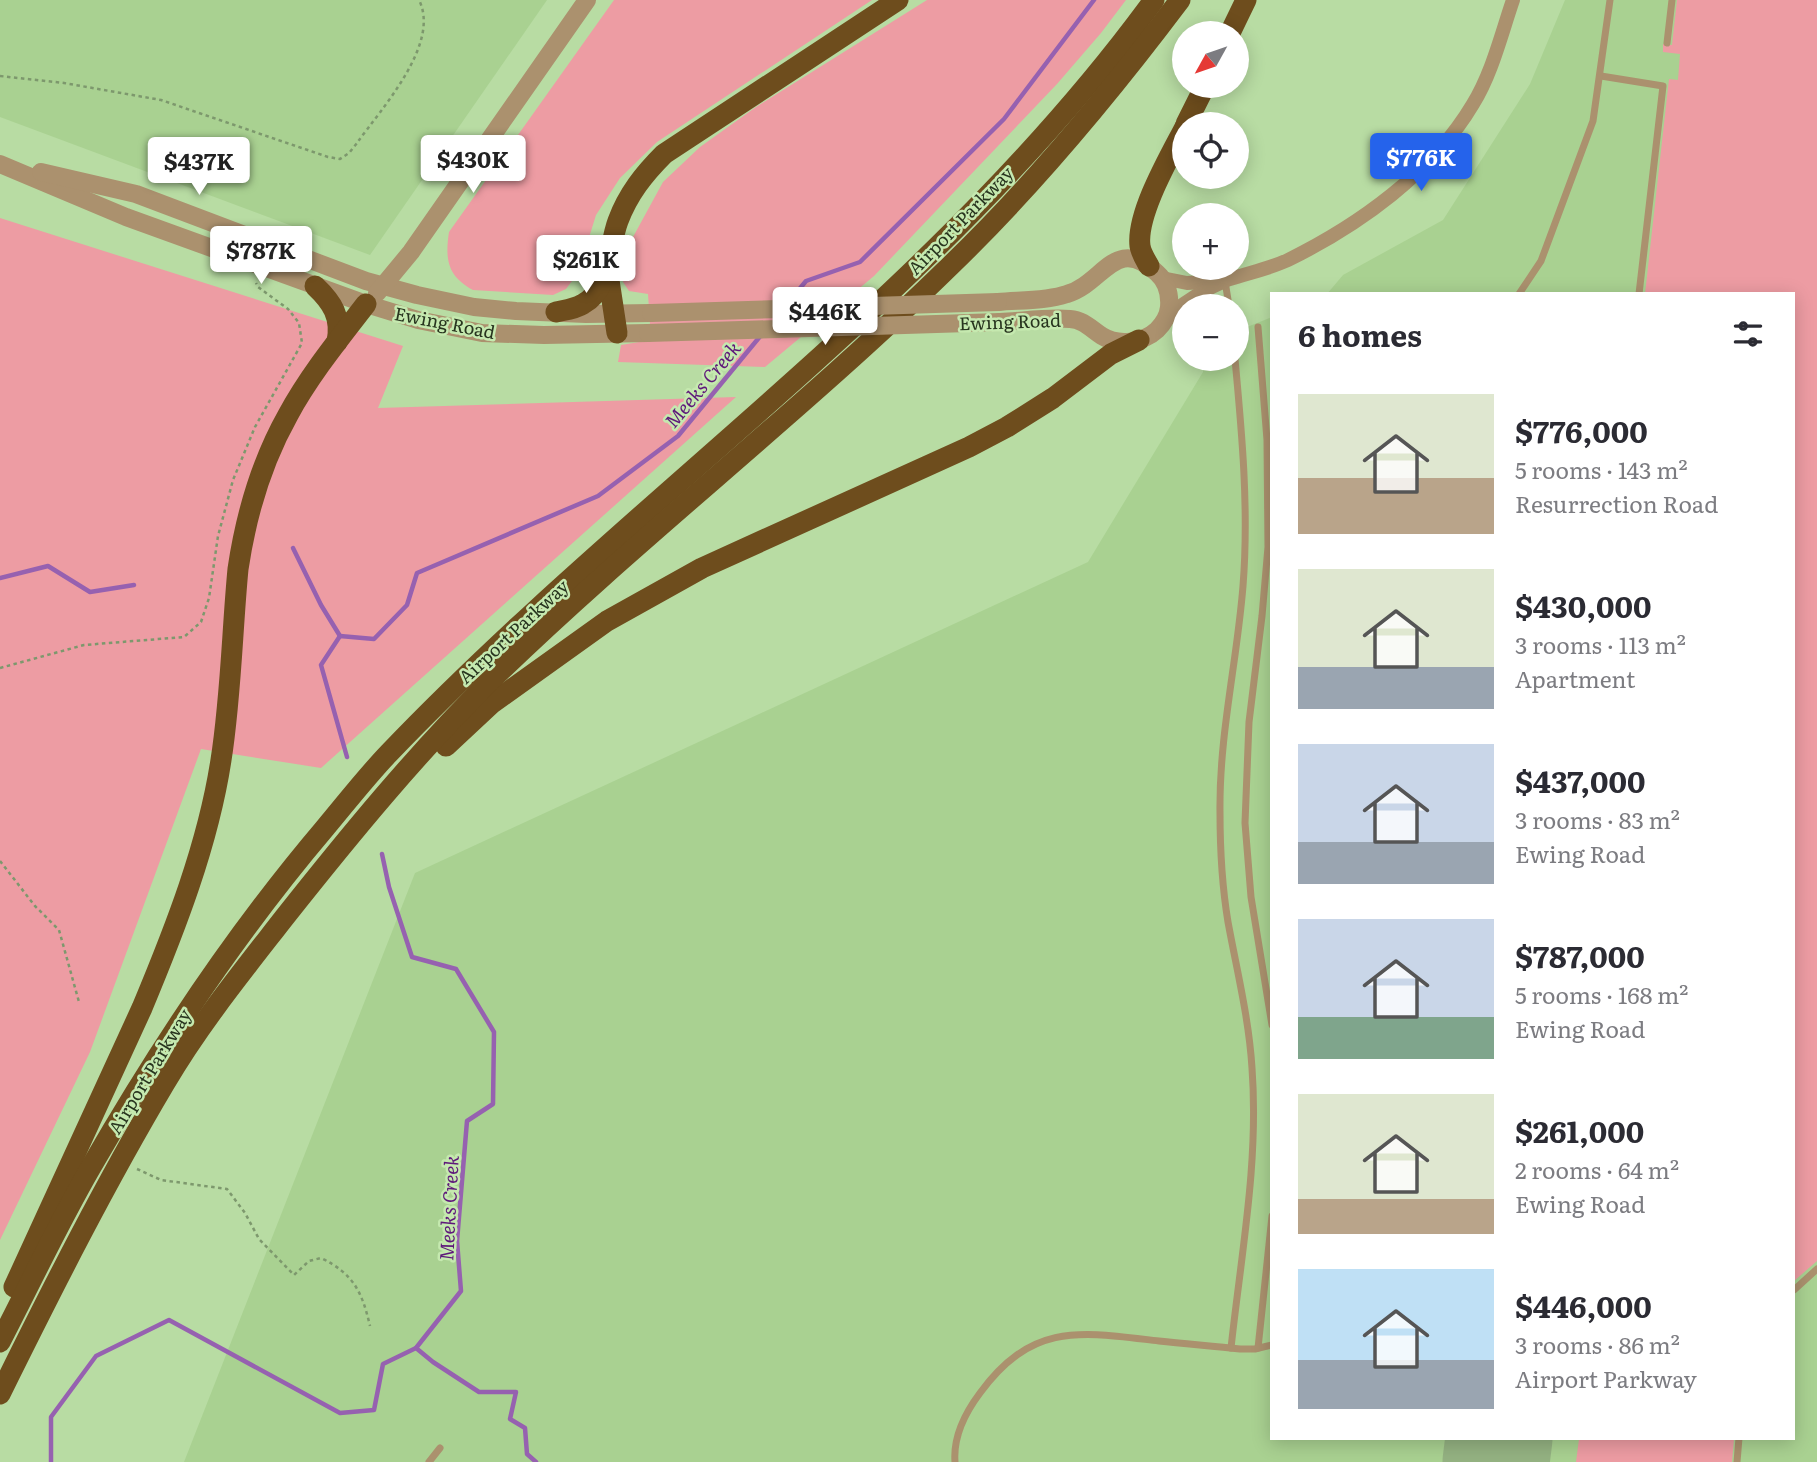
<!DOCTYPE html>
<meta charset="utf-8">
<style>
:root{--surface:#fff;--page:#f2f2f3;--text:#2b2b33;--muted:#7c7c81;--accent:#2563eb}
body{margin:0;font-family:Literata,serif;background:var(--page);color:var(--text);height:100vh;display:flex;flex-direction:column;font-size:26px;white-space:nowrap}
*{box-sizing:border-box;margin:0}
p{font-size:23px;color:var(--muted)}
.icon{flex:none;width:38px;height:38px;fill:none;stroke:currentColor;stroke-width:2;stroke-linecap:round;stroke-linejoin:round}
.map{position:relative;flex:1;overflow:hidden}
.details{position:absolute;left:1270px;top:292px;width:525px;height:1148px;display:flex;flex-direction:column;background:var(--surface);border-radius:0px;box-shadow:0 4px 18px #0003}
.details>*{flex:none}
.needle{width:46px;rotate:230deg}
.tools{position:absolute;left:1172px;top:21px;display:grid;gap:14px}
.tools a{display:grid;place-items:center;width:77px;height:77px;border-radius:50%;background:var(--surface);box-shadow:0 4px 18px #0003;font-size:35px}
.price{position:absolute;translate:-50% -60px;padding:0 16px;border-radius:7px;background:#fff;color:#222;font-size:23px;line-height:46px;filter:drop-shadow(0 2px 4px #0008)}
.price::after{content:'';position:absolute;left:50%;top:42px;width:21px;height:16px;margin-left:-10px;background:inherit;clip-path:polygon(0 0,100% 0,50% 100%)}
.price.current{background:var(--accent);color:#fff}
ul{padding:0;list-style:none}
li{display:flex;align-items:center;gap:21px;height:175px;padding:0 28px}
li span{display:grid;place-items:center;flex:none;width:196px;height:140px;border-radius:0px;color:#555}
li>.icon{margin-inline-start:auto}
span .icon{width:84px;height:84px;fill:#fffc;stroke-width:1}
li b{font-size:30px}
h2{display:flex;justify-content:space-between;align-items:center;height:84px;padding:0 28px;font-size:30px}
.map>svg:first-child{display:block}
.built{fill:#a9d191}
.green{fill:#ed9ca3}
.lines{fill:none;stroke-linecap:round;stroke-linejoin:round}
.stream{stroke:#9661b0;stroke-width:4.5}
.runway{stroke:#94b282;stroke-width:107}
.path{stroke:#7d986d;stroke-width:2.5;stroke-dasharray:3.5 3.5;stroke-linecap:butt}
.service{stroke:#ab916e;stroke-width:7}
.minor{stroke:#ab916e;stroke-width:14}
.tertiary{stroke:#ab916e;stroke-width:18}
.motorway{stroke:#6e4d1d;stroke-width:21}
.tertiary-bridge{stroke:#ab916e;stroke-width:18}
.labels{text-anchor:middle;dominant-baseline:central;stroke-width:5;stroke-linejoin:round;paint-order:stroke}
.street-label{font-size:18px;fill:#28351f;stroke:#c5e9af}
.water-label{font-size:19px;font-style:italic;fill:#5e187a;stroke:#c5e9af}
</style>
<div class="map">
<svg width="1817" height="1462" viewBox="0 0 1817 1462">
<rect width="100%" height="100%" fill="#b8dca3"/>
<g class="built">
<polygon points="0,0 547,0 370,255 0,117"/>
<polygon points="1565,0 1817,0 1817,1462 184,1462 415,873 1088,562 1203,372 1203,359 1237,359 1237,331 1272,317 1272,1438 1794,1438 1794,294 1327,294 1343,275 1443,220 1530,84"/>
</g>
<g class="green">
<path d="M 614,0 L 872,0 L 657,142 L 620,178 L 596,215 L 578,273 L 566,289 L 553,295 L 473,290 C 447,276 445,259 449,232 Z"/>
<polygon points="927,0 1126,0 1101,33 1057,84 874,276 765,367 618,362 621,345 651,340 648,294 629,291 623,282 627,248 663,182 700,147 756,107"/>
<polygon points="1677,0 1817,0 1817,1261 1794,1281 1794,294 1645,294 1669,79 1678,80 1680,54 1663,52 1663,44 1672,45"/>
<polygon points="0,218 403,346 378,408 736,397 321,768 201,749 90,1052 0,1240"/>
<polygon points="1579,1439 1579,1438 1734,1439 1732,1462 1576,1462"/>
</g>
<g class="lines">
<g class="stream">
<polyline points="788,303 806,281 860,262 1004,119 1094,0"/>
<polyline points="293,548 321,605 340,636"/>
<polyline points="0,578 48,566 90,592 134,585"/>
<polyline points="347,757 321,665 340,636 374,639 407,605 417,573 598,496 678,436 762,334"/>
<polyline points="416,1348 433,1362 479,1392 516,1392 510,1419 525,1428 527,1454 536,1462"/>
<polyline points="51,1462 51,1417 96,1356 169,1320 340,1413 374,1410 383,1364 416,1348 461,1291 457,1241 467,1121 493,1104 494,1032 456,969 412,957 389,887 382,854"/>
</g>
<polyline class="runway" points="1496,1462 1499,1438"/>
<g class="path">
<path d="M 0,76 L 64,83 L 161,100 L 328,157 L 340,159 L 349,153 L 357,143 C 381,109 441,44 419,0"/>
<polyline points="0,668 84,645 184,637 201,622 209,598 218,536 233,480 255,427 302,343 299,323 288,309 258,287 256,283"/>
<polyline points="0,861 35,906 59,930 79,1002"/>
<path d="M 137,1169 L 161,1180 L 227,1189 L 245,1213 L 259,1239 L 294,1275 L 309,1261 L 321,1258 C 354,1274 362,1292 370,1326"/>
</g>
<g class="service">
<polyline points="1667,43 1672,0"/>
<polyline points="1601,76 1663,86 1639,294"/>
<polyline points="1225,281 1229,306"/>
<polyline points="1519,294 1541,261 1593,121 1610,0"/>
<polyline points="1258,327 1267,440 1268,547 1262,616 1249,722 1245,823 1251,897 1272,1025"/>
<polyline points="1794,1290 1817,1269"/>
<path d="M 1231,1348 C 1241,1255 1259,1162 1252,1068 C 1249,1019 1237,971 1228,922 C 1222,886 1220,849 1220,812 C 1219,735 1237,662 1243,586 C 1249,510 1242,434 1235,359"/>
<polyline points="1258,1348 1272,1216"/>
<polyline points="429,1462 440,1448"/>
<path d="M 955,1462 C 953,1436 965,1413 980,1393 C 1033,1321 1082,1332 1159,1341 C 1186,1344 1213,1346 1240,1349 L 1255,1349 L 1272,1345"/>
<polyline points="1737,1462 1739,1438"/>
</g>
<g class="minor">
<polyline points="1162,278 1187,283 1220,281"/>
<path d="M 1168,316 C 1186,301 1205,289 1227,280 C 1247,273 1269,269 1288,260 C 1359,225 1432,173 1473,104 C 1492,73 1501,35 1513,0"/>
</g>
<g class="tertiary">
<polyline points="0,164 126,217 366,304 418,320 482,333 544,335 648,333"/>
<polyline points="41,172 136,194 366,281 417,295 474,307 516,311 586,314 651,313"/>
<polyline points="377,293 411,252 587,0"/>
<path d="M 998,302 C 1020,300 1046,301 1067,294 C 1104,283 1115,234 1157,273 C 1167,282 1170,295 1169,307 C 1168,317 1163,324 1157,330 C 1143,343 1118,346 1102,336 C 1091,329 1084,320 1070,319 C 1047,317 1023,321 1000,322"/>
</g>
<g class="motorway">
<polyline points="1230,33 1246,0"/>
<polyline points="1186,124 1205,86"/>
<path d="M 1149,266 C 1145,259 1141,253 1140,246 C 1136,214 1170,156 1185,127"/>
<polyline points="607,267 617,333"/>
<path d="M 315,286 C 332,302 342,317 337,342"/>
<path d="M 556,312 C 565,310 575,309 583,304 C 611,289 608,247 618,221 C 628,194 644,174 664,154 L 898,0"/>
<polyline points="446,746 491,704 607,621 702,568 969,447 1007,427 1053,398 1111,354 1139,340"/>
<path d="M 14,1287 L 142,1008 C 175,929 208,845 221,760 C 231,697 232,632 238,569 C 246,515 261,463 288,415 C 309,376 339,339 366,304"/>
<path d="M 0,1342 C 30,1284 58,1224 91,1167 C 160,1047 235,934 325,828 C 346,803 366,777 389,753 C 636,495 941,292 1154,0"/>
<path d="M 0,1394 C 52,1289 105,1184 165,1083 C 199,1025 242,972 284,918 C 349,836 416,754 490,681 C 638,537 803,410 950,266 C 1034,185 1110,93 1180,0"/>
</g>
<g class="tertiary-bridge">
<polyline points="651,313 998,302"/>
<polyline points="648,333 1000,322"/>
</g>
</g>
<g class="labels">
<g class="street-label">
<text transform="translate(960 220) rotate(-46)">Airport Parkway</text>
<text transform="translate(1010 321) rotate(-2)">Ewing Road</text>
<text transform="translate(445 322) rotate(11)">Ewing Road</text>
<text transform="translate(513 631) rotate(-43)">Airport Parkway</text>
<text transform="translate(149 1071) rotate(-59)">Airport Parkway</text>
</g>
<g class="water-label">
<text transform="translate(702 384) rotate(-50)">Meeks Creek</text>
<text transform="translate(448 1208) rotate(-87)">Meeks Creek</text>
</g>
</g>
</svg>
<div class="tools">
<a><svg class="needle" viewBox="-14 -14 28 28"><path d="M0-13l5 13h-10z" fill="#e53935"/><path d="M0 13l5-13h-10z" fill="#7c7c81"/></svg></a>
<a><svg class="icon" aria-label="locate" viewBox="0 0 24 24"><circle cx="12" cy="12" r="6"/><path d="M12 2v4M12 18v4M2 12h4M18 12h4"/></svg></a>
<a>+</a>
<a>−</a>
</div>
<b class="price current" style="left:1421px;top:193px">$776K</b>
<b class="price" style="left:473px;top:195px">$430K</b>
<b class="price" style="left:199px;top:197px">$437K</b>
<b class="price" style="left:261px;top:286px">$787K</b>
<b class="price" style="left:586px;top:295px">$261K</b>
<b class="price" style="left:825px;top:347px">$446K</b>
<section class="details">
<h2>6 homes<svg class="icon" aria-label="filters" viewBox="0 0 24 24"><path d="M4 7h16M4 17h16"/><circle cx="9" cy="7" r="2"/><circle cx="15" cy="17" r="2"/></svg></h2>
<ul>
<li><span style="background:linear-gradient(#dfe7d0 60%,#b9a48a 0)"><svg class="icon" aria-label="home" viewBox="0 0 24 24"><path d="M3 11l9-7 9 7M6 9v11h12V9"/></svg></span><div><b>$776,000</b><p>5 rooms · 143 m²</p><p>Resurrection Road</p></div></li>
<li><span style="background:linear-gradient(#dfe7d0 70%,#9aa5b1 0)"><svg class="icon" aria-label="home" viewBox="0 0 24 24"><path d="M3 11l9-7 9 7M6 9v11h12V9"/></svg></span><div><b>$430,000</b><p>3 rooms · 113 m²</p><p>Apartment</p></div></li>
<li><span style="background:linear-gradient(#c9d6e8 70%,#9aa5b1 0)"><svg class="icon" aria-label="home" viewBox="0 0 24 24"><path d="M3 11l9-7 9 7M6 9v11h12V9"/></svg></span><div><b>$437,000</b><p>3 rooms · 83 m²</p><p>Ewing Road</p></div></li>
<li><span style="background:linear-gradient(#c9d6e8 70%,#7fa58c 0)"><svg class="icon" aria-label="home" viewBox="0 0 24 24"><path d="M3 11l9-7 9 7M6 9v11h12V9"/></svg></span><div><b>$787,000</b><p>5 rooms · 168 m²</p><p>Ewing Road</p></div></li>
<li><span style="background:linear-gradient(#dfe7d0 75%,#b9a48a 0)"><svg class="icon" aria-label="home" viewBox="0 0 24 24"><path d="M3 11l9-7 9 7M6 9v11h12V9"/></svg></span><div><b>$261,000</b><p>2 rooms · 64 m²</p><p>Ewing Road</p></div></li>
<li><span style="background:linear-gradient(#bfe0f5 65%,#9aa5b1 0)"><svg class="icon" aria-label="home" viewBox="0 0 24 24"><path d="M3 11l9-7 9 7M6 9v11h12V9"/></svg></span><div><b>$446,000</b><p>3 rooms · 86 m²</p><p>Airport Parkway</p></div></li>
</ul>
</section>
</div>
